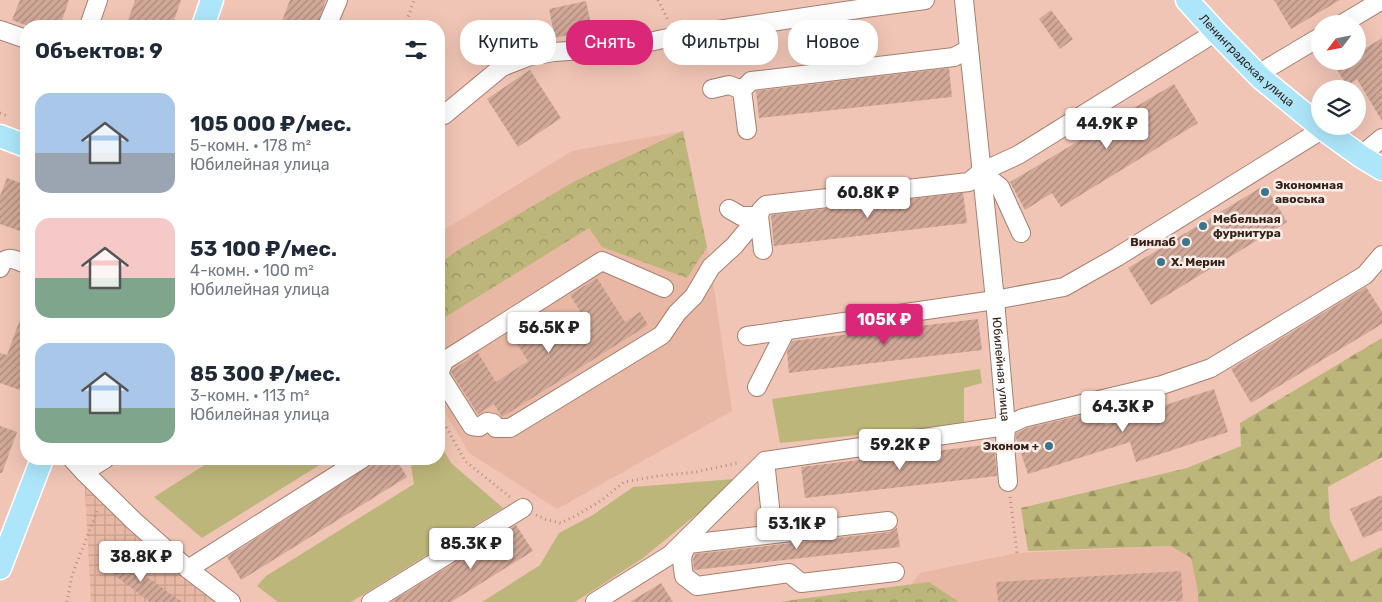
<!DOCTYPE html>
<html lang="ru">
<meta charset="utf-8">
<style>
:root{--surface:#fff;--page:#f6f6f7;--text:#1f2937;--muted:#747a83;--accent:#db2777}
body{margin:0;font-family:Rubik,sans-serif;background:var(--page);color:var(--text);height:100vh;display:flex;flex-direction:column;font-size:19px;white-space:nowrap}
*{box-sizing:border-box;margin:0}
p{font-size:16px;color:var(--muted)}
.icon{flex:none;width:28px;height:28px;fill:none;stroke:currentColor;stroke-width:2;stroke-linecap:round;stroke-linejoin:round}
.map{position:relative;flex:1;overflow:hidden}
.details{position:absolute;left:20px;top:20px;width:425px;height:445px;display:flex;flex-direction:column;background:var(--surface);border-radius:20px;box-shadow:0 5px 20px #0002}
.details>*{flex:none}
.hud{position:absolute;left:460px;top:20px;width:475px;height:45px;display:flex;gap:10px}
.needle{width:32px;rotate:238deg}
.buttons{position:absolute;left:1311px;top:15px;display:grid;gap:10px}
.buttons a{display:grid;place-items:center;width:55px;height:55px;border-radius:50%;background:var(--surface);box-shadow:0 5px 20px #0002;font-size:25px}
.price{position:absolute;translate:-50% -42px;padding:0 11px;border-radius:5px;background:#fff;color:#222;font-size:16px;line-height:32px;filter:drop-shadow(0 1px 2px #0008)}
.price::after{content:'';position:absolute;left:50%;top:30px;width:15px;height:11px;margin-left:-8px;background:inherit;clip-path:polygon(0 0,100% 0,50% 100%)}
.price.active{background:var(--accent);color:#fff}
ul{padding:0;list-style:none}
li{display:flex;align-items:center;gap:15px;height:125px;padding:0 15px}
li span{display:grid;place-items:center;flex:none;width:140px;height:100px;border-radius:15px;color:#555}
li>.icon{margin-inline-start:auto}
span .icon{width:60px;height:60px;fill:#fffc;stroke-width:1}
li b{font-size:21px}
h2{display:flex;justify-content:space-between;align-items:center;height:60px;padding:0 15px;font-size:21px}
.pill{padding:0 18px;border-radius:20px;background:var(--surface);box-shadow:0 5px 20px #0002;font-size:18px;line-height:45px}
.pill.active{background:var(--accent);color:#fff}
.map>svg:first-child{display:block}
.built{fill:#e9b8a4}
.industrial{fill:url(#industrial-grid)}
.grass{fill:#bdb67a}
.forest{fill:url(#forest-firs)}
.park{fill:url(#park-crowns)}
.building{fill:url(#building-hatch)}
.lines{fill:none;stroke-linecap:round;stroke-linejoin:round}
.minor-casing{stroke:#a67f70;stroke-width:20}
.major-casing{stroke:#fff;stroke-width:25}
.path{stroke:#b08e82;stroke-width:3;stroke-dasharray:1 4;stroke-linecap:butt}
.minor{stroke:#fff;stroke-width:18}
.major{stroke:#ade6fa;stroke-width:22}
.poi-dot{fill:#38768b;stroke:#feede6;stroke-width:2}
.labels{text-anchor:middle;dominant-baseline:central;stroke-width:5;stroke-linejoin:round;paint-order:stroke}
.street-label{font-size:12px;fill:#33231d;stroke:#feede6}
.poi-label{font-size:12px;font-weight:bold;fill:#33231d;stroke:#feede6;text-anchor:start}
</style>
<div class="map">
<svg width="1382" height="602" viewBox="0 0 1382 602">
<defs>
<pattern id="industrial-grid" width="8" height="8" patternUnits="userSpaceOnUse" patternTransform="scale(1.25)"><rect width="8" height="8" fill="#e9b8a4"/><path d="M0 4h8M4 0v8" fill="none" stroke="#c89e8d"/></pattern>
<pattern id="forest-firs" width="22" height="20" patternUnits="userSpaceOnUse" patternTransform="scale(1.25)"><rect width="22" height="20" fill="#bdb67a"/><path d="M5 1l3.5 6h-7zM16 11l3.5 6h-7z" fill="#9a9463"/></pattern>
<pattern id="park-crowns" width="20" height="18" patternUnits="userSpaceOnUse" patternTransform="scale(1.25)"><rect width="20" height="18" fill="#bdb67a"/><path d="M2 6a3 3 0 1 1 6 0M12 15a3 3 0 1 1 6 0" fill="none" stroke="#9a9463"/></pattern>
<pattern id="building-hatch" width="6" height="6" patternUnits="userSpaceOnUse" patternTransform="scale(1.25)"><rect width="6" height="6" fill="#d2a999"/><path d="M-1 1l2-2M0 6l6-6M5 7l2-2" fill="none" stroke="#ab897c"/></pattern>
</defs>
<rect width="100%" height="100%" fill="#f0c5b5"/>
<g class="built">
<polygon points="683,131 711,267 732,411 557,509 469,453 439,402 439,233 572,151"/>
<polygon points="1171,546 1230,557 1232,602 855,602 905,593 920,573 1017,553"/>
</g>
<polygon class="industrial" points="84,472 234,602 91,602"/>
<g class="grass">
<polygon points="980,369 982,383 964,388 964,424 780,443 772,399"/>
<polygon points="439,442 451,463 503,508 351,602 278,602 257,586 266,576 414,484 411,465 418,459 439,459"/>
<polygon points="214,459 329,459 202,538 154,497"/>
<polygon points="734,479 703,509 643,558 575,602 482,602 540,565 559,533 593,515 633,487"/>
</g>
<polygon class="forest" points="1382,338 1382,457 1328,487 1330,520 1351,562 1382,547 1382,602 1198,602 1198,592 1191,558 1171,546 1028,551 1021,508 1187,468 1241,446 1240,423"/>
<g class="park">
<polygon points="683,131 707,247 687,278 602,247 589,228 439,321 439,264 460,249 575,181"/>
<polygon points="929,582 959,602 779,602 800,599"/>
</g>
<g class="building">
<polygon points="20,0 69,0 60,26 28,26 12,20"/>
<polygon points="135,0 181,0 172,26 126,26"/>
<polygon points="290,0 326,0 317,26 280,26"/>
<polygon points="1274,0 1340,0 1291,29"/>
<polygon points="586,1 592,29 555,38 549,9"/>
<polygon points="1051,10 1073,39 1060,49 1039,19"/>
<polygon points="1382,38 1382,121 1357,79 1347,86 1335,66 1344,61 1358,61 1358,53"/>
<polygon points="949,68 952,97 759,118 756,91"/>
<polygon points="530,70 561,118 518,147 487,99"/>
<polygon points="1174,84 1198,123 1061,207 1052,193 1025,210 1010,182"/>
<polygon points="7,178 26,185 26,233 0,224 0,196"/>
<polygon points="1265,185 1287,222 1151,305 1128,268"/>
<polygon points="963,193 967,223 774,246 771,215"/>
<polygon points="597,278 625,322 640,312 648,325 502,417 494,404 478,414 451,372 452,370 478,353 496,382 528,361 510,333 537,316 555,345 588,324 570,295"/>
<polygon points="1366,287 1382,312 1382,324 1251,403 1231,369"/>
<polygon points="25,306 26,307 26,392 0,383 0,353 7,355"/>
<polygon points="978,319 982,350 789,373 787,352 792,341"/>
<polygon points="1214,389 1228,432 1136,462 1130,442 1028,474 1016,438 1016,433 1027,428 1100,411 1105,425"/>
<polygon points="0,426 17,432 2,473 0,473"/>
<polygon points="994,444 997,476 805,498 801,467"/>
<polygon points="380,459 396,459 407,477 241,580 227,557"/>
<polygon points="1382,495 1382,530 1363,538 1350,509"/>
<polygon points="516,525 533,551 451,602 391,602"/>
<polygon points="897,527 900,547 694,570 693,560 695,554 889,532 894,530"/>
<polygon points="119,557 182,602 150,602 109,571"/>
<polygon points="1181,571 1183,601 998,602 996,582"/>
<polygon points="661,583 673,602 630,602"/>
</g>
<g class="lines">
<defs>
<g id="minor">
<path id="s1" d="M 964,0 L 995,300 L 1006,426 L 1005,444 L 1008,482"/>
<polyline points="1342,24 1382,0"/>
<polyline points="89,26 98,0"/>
<polyline points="327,26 338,0"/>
<polyline points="0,30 26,39"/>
<polyline points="1261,78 1268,68 1320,37"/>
<polyline points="712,89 729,85 742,90"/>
<polyline points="444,115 502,67 530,56 554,52 626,47 677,36 865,8 925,0"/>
<polyline points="747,130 742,90 751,81 954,57 969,49"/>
<polyline points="1362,157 1370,148 1382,138"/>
<polyline points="981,172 1000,187 1021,233"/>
<polyline points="729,209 741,216 759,216"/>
<polyline points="763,250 759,216 761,210 766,205 969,182 981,172 1018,155 1216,32"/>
<path d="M 0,268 C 5,253 15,260 26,264"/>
<polyline points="664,288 602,261 444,361 439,374 472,426 479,427 487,422 493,423 496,428 510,428 662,335 677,313 694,296 711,267 734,246 759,216"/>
<polyline points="747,336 995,300 1064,287 1117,257 1323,129"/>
<polyline points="757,387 786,330"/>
<polyline points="72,459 84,472 134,521 188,569 231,602"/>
<polyline points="765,461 773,534"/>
<polyline points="84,472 105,459"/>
<path d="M 888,521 L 688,544 C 680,556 682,562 684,576 L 697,586 L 789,573 L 801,583 L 895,572"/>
<polyline points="188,569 362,459"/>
<polyline points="371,602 523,508"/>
<polyline points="595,602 670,555 765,461 1006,426 1023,418 1162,385 1211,368 1365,275 1382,255"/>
</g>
<g id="major">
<path id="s2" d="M 1187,0 L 1216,32 L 1261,78 L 1323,129 L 1362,157 L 1382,169"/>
<polyline points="203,26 212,0"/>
<polyline points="0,136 26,146"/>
<polyline points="0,568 42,459"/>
</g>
</defs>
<use href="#minor" class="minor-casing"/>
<use href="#major" class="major-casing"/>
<g class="path">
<polyline points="658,0 668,20"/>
<polyline points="405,26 414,0"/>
<polyline points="0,113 7,116"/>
<polyline points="439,414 465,461 510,497"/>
<polyline points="24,449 26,443"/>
<polyline points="1010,497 1017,553"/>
<polyline points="536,515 547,520 561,523 577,515 602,500 624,482 658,476 696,472 737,463"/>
<polyline points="67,602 72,575 98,509"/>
</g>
<use href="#minor" class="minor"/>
<use href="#major" class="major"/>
</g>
<g class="poi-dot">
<circle cx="1265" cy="192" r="5"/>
<circle cx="1203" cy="226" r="5"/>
<circle cx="1186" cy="242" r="5"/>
<circle cx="1161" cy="262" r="5"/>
<circle cx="1049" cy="446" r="5"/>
</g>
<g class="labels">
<g class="street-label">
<text stroke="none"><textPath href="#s2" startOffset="85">Ленинградская улица</textPath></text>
<text stroke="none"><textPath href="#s1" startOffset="371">Юбилейная улица</textPath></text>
</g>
<g class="poi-label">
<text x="1275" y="185">Экономная<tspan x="1275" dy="14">авоська</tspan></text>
<text x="1213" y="219">Мебельная<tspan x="1213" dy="14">фурнитура</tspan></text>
<text x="1176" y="242" text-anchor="end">Винлаб</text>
<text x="1171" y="262">Х. Мерин</text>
<text x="1039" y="446" text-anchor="end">Эконом +</text>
</g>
</g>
</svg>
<div class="buttons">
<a><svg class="needle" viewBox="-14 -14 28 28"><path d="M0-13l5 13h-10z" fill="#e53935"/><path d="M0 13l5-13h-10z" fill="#747a83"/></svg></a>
<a><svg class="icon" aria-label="layers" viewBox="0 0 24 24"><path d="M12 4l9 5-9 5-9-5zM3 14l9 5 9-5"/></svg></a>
</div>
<b class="price" style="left:1107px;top:150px">44.9K ₽</b>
<b class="price" style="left:868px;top:219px">60.8K ₽</b>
<b class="price active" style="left:884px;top:346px">105K ₽</b>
<b class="price" style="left:549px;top:354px">56.5K ₽</b>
<b class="price" style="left:1123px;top:433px">64.3K ₽</b>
<b class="price" style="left:900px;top:471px">59.2K ₽</b>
<b class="price" style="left:797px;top:550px">53.1K ₽</b>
<b class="price" style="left:471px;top:570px">85.3K ₽</b>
<b class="price" style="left:141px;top:583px">38.8K ₽</b>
<div class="hud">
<a class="pill">Купить</a>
<a class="pill active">Снять</a>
<a class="pill">Фильтры</a>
<a class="pill">Новое</a>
</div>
<section class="details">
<h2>Объектов: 9<svg class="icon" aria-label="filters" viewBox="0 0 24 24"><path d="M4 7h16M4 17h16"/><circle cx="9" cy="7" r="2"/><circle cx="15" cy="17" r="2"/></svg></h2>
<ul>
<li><span style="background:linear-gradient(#a9c7e8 60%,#9aa5b1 0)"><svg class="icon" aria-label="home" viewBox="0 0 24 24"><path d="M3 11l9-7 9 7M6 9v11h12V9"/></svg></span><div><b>105 000 ₽/мес.</b><p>5-комн. · 178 m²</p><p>Юбилейная улица</p></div></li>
<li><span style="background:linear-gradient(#f6c9c9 60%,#7fa58c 0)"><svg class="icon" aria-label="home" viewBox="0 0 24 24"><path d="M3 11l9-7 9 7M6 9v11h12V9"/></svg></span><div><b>53 100 ₽/мес.</b><p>4-комн. · 100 m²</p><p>Юбилейная улица</p></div></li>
<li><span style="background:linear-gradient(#a9c7e8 65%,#7fa58c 0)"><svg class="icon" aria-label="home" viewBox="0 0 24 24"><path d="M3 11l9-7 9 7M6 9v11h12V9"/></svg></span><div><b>85 300 ₽/мес.</b><p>3-комн. · 113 m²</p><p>Юбилейная улица</p></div></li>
</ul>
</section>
</div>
